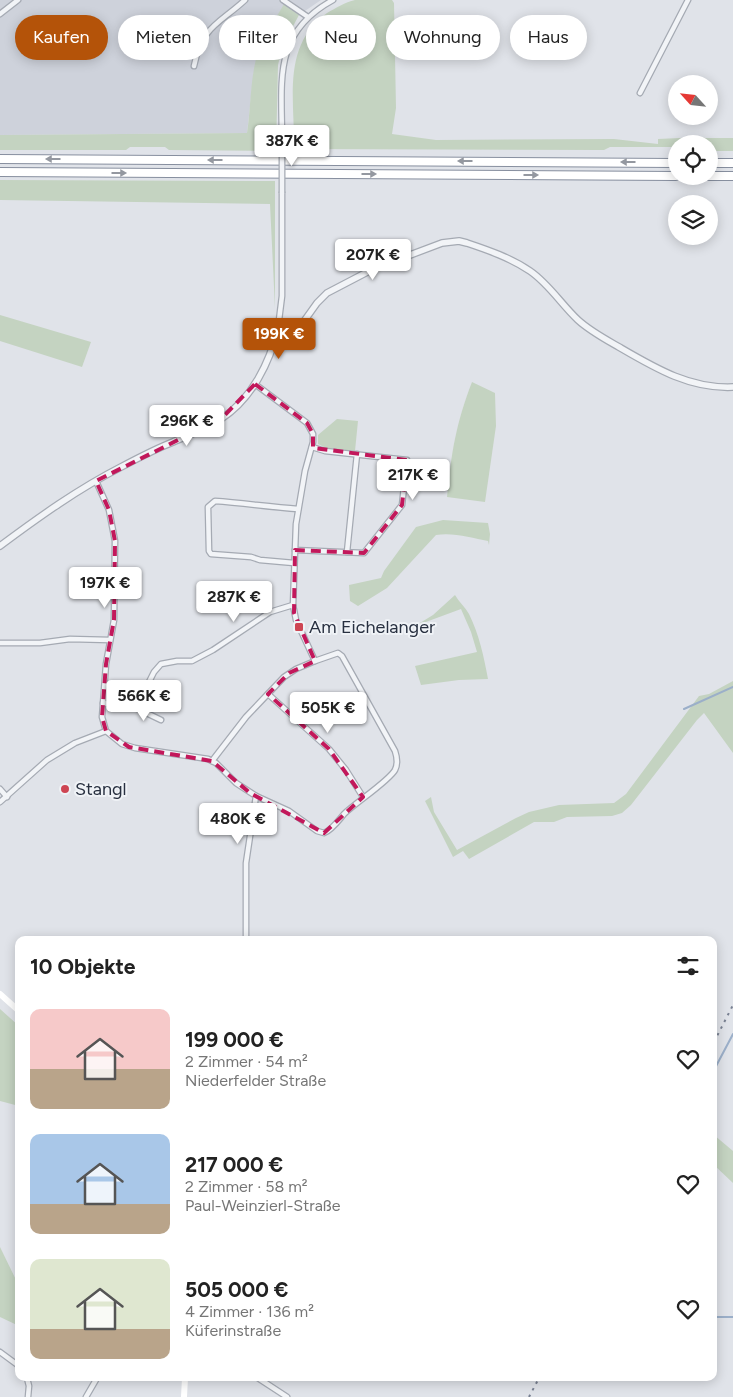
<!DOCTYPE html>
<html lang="de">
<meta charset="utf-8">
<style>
:root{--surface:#fff;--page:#f6f6f6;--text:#222;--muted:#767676;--accent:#b45309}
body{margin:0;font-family:Figtree,sans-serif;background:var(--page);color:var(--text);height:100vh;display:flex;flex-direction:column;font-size:19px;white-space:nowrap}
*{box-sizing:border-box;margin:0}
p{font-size:16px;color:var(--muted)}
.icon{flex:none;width:28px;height:28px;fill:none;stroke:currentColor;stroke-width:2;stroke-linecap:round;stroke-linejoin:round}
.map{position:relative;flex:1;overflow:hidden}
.sheet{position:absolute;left:15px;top:936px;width:702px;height:445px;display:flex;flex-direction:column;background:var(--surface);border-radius:10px;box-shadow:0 2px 12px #0003}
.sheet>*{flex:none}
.hud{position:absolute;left:15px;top:15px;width:704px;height:45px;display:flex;gap:10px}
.needle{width:32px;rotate:297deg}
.buttons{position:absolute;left:668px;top:75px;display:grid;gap:10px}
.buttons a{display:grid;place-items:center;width:50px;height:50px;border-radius:50%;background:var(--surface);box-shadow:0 2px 12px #0003;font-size:25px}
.price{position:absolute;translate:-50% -42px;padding:0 11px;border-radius:5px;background:#fff;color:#222;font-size:16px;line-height:32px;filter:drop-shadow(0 1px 2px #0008)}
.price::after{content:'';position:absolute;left:50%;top:30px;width:15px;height:11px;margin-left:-8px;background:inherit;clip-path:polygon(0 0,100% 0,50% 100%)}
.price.on{background:var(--accent);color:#fff}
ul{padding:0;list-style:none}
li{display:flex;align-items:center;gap:15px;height:125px;padding:0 15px}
li span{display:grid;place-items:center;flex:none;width:140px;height:100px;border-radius:10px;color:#555}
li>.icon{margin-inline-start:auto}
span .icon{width:60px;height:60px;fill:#fffc;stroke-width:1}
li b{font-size:21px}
h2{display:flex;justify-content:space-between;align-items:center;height:60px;padding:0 15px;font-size:21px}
.tag{padding:0 18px;border-radius:22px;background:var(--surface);box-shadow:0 2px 12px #0003;font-size:18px;line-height:45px}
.tag.on{background:var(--accent);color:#fff}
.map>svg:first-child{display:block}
.built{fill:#ced2db}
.green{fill:#c4d3c1}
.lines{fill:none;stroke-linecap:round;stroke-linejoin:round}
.stream{stroke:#9bafc9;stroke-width:2}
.minor-casing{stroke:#a5aab3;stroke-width:7}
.tertiary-casing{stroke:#a5aab3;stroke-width:8}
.motorway-casing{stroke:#878f9f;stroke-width:10}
.minor{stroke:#f2f4f7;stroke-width:4.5}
.tertiary{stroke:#f2f4f7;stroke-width:5.5}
.secondary{stroke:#fff;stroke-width:6}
.motorway{stroke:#fff;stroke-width:8}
.rail{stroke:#798192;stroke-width:2;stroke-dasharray:2.5 5;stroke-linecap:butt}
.minor-bridge-casing{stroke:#a5aab3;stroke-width:7;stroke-linecap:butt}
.minor-bridge{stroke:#f2f4f7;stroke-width:4.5}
.oneway{fill:#9498a0}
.marked{fill:none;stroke:#c2185b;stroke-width:4;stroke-dasharray:10 6;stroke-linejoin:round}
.poi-dot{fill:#ce4553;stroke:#eff2f6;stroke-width:2}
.labels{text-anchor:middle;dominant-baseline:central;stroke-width:4;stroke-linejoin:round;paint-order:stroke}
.poi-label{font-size:18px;fill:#283040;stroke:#eff2f6;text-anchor:start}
</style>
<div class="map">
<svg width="733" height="1397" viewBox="0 0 733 1397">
<rect width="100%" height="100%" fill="#e0e3e9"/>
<polygon class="built" points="0,0 321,0 299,15 284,5 271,27 258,53 252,88 247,133 0,135"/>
<g class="green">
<path d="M 355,0 L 392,0 L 394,3 L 396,108 L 392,134 L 436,140 L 614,139 L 658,144 L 658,139 L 701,137 L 705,138 L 733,138 L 733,151 L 709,151 L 709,144 L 676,144 L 676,147 L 610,147 L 604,150 L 294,149 C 295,100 281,46 327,13 C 336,8 345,2 355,0 Z"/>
<path d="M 284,4 L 299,15 L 283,45 L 278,65 L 276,151 L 169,150 L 165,147 L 130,147 L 126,150 L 0,150 L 0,135 L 247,133 C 251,108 250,77 258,52 C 264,35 275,20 284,4 Z"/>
<polygon points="0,180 275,181 275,308 270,204 0,200"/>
<polygon points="0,315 91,342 82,367 0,341"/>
<path d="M 472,382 L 495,393 L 496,426 L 485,502 L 447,497 C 451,454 456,423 472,382 Z"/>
<polygon points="337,419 358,421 355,451 326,448 318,444 318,435"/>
<path d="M 443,520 L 488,523 L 490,534 L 489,545 L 488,541 C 472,538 453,532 436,535 L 387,588 L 358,606 L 350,601 L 349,585 L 381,578 L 384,571 L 416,527 Z"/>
<path d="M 455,595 C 459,602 465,607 469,614 C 479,634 484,657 488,679 L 459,680 L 421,685 L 415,666 L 477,652 L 471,632 L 461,609 L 415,626 L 433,615 Z"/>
<polygon points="733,681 733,753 704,713 697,720 631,805 622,813 612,816 567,817 554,822 534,822 469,859 463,851 453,857 425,801 431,797 434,812 457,850 516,818 529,812 559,805 614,803 626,794 699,696 709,694"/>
<polygon points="0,1009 19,1026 19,1106 0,1101"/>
<polygon points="714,1135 733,1151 733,1183 714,1165"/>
<polygon points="0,1247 19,1286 19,1326 0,1317"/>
</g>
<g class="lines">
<g class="stream">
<polyline points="684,709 733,687"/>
<polyline points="714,1070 733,1034"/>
<polyline points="714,1317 733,1317"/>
</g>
<defs>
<g id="minor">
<polyline points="283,0 308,17"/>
<polyline points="0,14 18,0"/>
<path d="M 194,66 C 202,26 219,24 245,0"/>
<polyline points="640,93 688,0"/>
<path d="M 282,142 C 282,81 272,33 333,0"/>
<polyline points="278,328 282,296 282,193"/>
<polyline points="96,481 109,510 115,541 114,620 106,664 102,717 106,731 122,744 135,748 208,759 216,763 236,783 256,796 246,863 246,940"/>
<polyline points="295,550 364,553 402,505 407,460 325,451 312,447"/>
<polyline points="347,552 357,454"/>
<path d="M 294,563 L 260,560 L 251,557 L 211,554 L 209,551 L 208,507 L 215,501 C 243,503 270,507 298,509"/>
<polyline points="0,643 40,643 70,639 110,640"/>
<polyline points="268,694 329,749 346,770 363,797"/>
<polyline points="103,703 136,708 154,672 161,664 177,661 192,661 213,650 270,612 293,605"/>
<polyline points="136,708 161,720"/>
<polyline points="212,761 246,717 284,677 296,669 315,661 296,620 293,605 296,524 305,471 313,442 313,434 307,423 255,384"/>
<polyline points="0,789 7,797"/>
<path d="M 256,796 L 289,811 L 317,831 L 324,833 C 332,830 338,821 344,814 C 355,803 389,781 395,770 C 398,764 397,757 395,751 L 342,656 L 338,653 L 315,661"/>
<polyline points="0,802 47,760 75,743 106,731"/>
<polyline points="0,1352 19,1366"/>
<polyline points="27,1378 29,1386 28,1397"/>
<polyline points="258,1378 287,1397"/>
<polyline points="86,1397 97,1378"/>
</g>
<path id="tertiary" d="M 0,546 C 39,517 78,489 121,467 C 138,458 155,449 173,442 C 189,435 206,429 221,419 C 252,399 270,362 278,328 L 295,327 L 302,324 L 317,303 L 327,293 L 373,269 L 442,243 L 459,241 L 467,243 C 488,250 511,258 530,271 C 549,284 561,304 578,320 C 590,331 605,339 619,347 C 655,368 690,389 733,387"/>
<g id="motorway">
<polyline points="0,159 676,163"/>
<polyline points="709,163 733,163"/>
<polyline points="0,172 676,176"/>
<polyline points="709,176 733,176"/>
</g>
</defs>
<use href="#minor" class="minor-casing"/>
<use href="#tertiary" class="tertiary-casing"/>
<use href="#motorway" class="motorway-casing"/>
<use href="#minor" class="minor"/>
<use href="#tertiary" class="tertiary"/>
<g class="secondary">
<polyline points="0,994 19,1011"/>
<polyline points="184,1397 185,1378"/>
</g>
<use href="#motorway" class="motorway"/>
<g class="rail">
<polyline points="714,1042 733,1005"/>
<polyline points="529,1397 539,1378"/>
</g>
<defs>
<polyline id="minor-bridge" points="282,142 282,193"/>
</defs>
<use href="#minor-bridge" class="minor-bridge-casing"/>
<use href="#minor-bridge" class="minor-bridge"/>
</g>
<defs><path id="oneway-solid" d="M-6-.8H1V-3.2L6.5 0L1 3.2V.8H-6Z" transform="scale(1.25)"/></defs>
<g class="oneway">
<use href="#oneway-solid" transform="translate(53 159) rotate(-180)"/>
<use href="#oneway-solid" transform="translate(215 160) rotate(-180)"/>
<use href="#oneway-solid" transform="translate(465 161) rotate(-180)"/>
<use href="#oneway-solid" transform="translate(628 162) rotate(-180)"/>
<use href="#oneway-solid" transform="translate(119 173)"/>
<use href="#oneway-solid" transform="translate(369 174)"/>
<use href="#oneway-solid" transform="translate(531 175)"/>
</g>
<path class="marked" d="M 255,384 L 307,423 L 313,434 L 313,448 L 407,460 L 402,505 L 364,553 L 295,550 L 294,613 L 315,661 L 289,673 L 268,694 L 329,749 L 363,797 L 324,833 L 250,793 L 212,761 L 129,747 L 106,731 L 102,717 L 106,664 L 114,620 L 115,541 L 109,510 L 96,481 L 222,418 Z"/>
<g class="poi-dot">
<rect x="294" y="622" width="10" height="10" rx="2.5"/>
<circle cx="65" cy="789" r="5"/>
</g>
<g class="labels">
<g class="poi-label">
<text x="309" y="627">Am Eichelanger</text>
<text x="75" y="789">Stangl</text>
</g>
</g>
</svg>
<div class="buttons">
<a><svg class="needle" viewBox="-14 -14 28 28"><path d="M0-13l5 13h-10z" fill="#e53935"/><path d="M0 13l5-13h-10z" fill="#767676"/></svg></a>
<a><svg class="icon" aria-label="locate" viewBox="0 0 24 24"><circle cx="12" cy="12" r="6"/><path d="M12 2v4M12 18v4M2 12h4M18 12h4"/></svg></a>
<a><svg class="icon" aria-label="layers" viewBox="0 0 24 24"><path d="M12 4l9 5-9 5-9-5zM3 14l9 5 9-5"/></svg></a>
</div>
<b class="price" style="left:292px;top:167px">387K €</b>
<b class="price" style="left:373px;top:281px">207K €</b>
<b class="price on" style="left:279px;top:360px">199K €</b>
<b class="price" style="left:187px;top:447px">296K €</b>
<b class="price" style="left:413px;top:501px">217K €</b>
<b class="price" style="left:105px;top:609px">197K €</b>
<b class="price" style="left:234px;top:623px">287K €</b>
<b class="price" style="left:144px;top:722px">566K €</b>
<b class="price" style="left:328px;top:734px">505K €</b>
<b class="price" style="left:238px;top:845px">480K €</b>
<div class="hud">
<a class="tag on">Kaufen</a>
<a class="tag">Mieten</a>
<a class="tag">Filter</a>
<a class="tag">Neu</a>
<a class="tag">Wohnung</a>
<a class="tag">Haus</a>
</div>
<section class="sheet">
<h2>10 Objekte<svg class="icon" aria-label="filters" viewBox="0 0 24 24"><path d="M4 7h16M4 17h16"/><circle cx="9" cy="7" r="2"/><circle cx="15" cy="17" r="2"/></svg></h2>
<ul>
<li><span style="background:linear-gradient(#f6c9c9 60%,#b9a48a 0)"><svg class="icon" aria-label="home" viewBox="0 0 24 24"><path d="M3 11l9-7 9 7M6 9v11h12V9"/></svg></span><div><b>199 000 €</b><p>2 Zimmer · 54 m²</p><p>Niederfelder Straße</p></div><svg class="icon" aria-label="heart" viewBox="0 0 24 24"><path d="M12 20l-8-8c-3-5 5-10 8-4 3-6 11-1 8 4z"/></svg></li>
<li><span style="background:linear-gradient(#a9c7e8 70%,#b9a48a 0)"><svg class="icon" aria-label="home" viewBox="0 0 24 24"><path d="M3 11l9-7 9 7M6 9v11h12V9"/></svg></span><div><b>217 000 €</b><p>2 Zimmer · 58 m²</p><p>Paul-Weinzierl-Straße</p></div><svg class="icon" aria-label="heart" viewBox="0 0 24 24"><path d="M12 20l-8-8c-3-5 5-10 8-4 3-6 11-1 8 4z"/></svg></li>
<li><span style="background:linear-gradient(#dfe7d0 70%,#b9a48a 0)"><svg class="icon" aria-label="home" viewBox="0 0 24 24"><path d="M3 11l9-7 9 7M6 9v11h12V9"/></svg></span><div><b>505 000 €</b><p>4 Zimmer · 136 m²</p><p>Küferinstraße</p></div><svg class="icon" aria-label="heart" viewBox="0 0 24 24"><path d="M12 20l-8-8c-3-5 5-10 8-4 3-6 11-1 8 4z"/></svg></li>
</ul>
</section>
</div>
